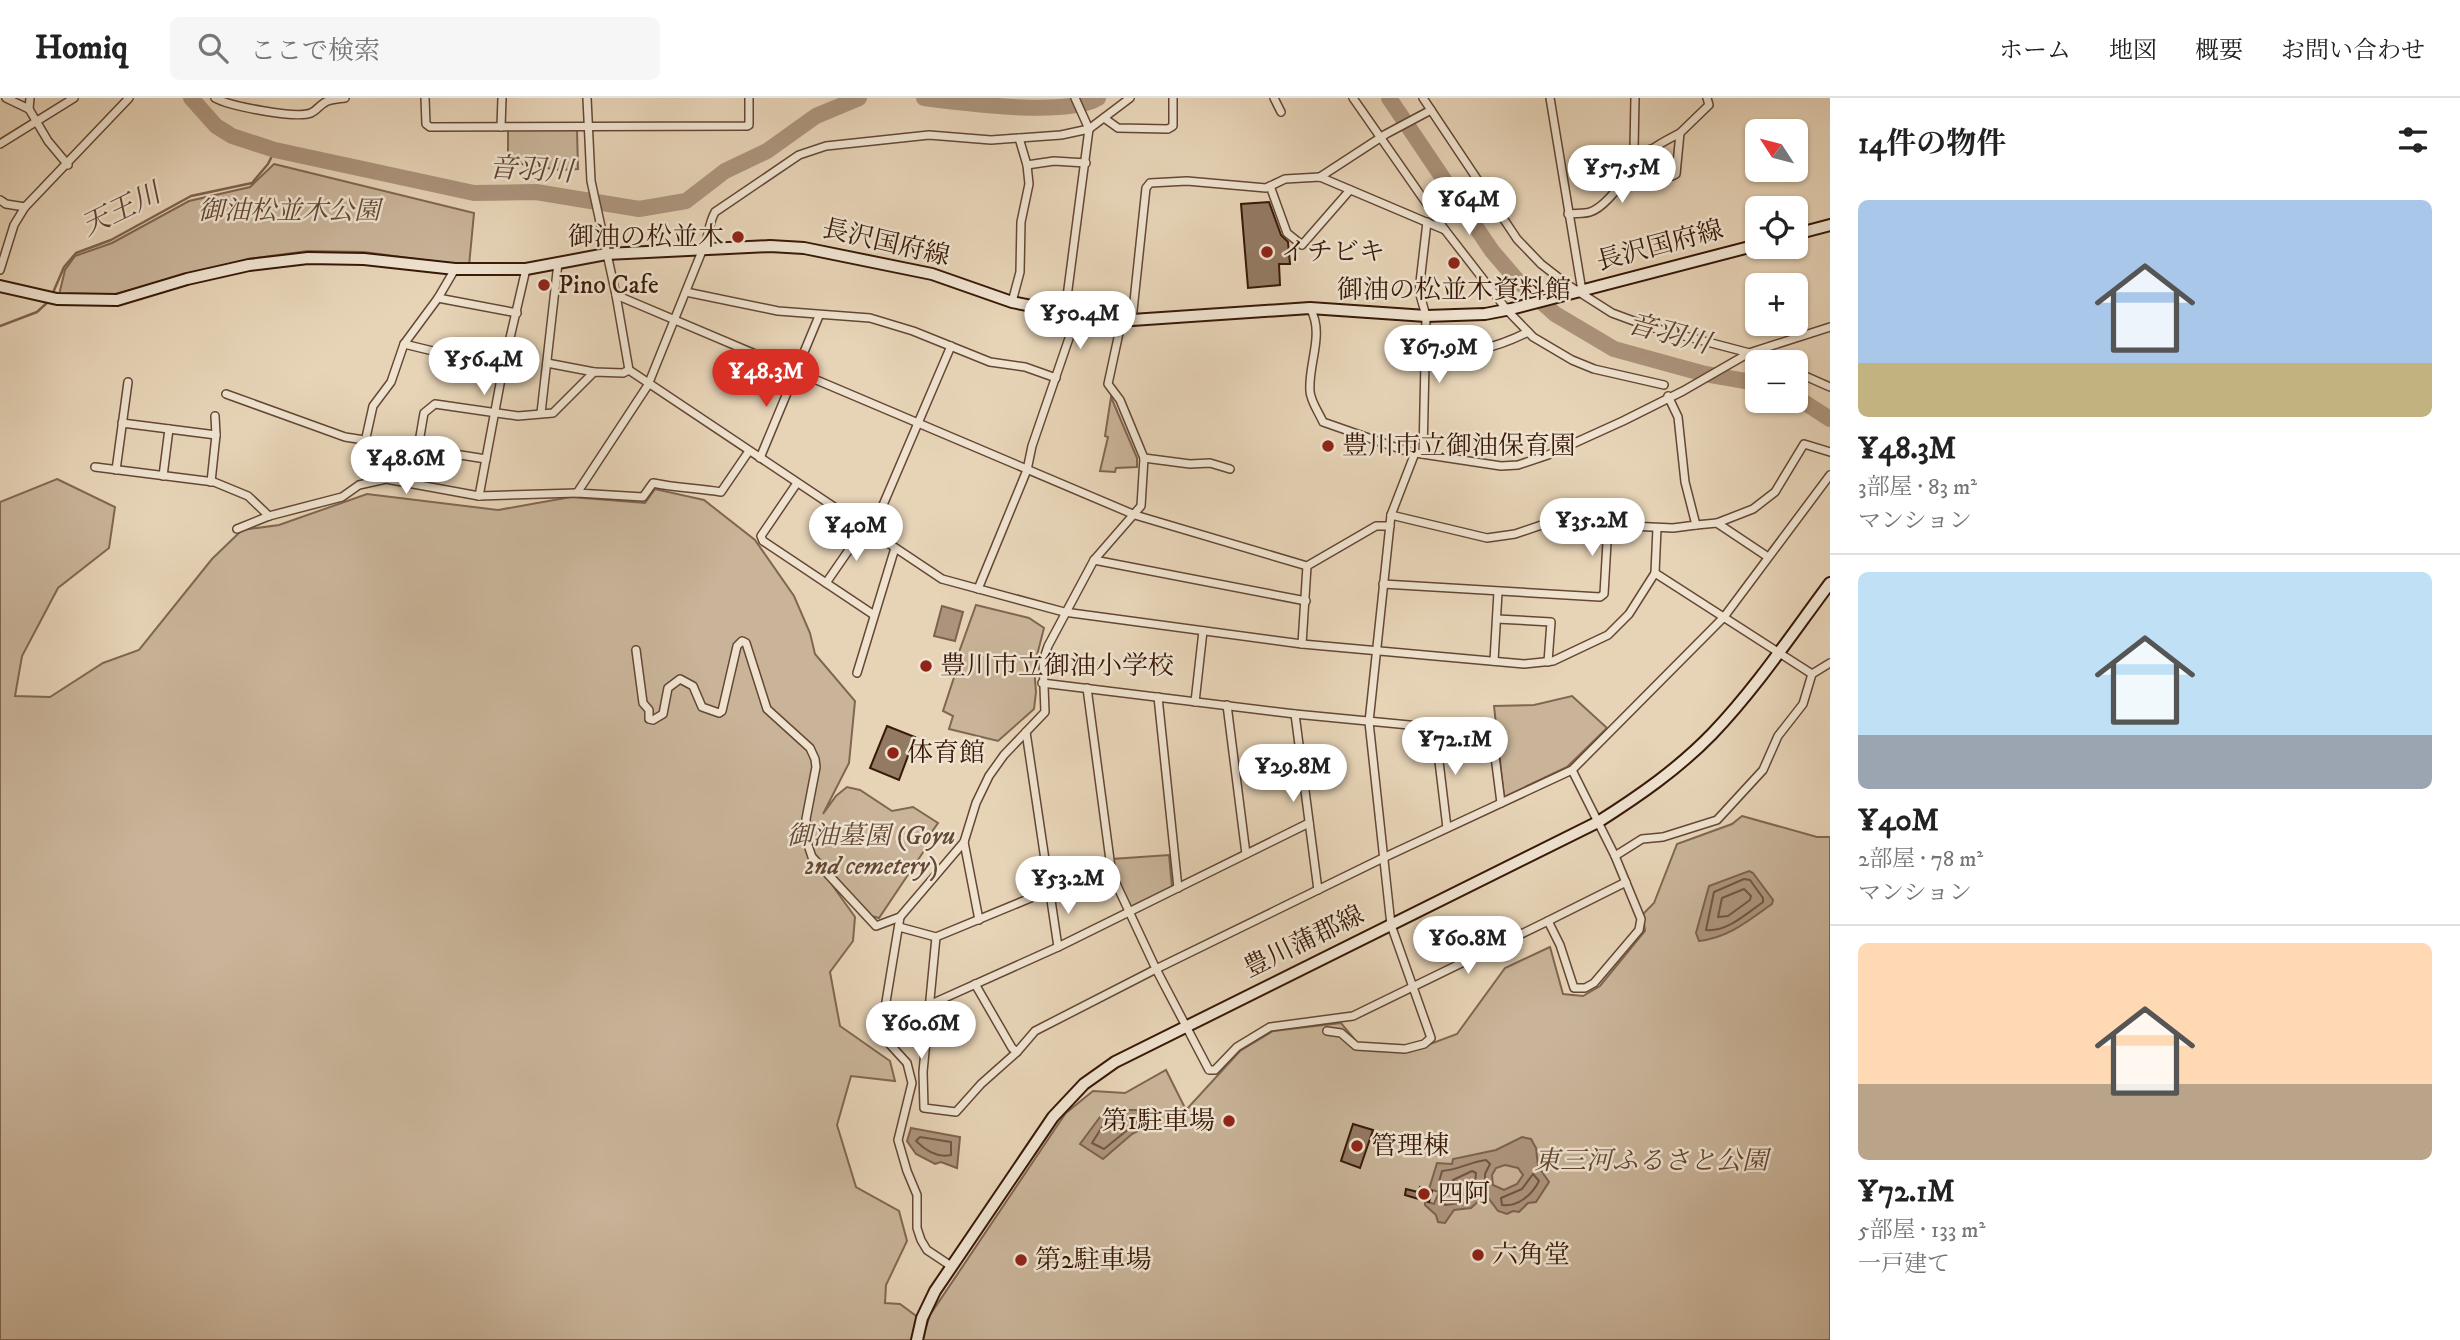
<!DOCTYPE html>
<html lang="ja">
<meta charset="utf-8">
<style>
:root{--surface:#fff;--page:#f6f6f6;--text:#222;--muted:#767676;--line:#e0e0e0;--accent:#d93025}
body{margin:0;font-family:"IM FELL DW Pica","Noto Serif JP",serif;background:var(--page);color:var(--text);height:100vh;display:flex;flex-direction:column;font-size:26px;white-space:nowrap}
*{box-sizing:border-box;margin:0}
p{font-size:23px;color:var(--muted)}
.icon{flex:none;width:38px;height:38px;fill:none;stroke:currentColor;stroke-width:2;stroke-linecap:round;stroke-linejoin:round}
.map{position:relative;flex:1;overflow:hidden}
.sheet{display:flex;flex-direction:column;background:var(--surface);width:630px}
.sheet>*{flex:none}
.needle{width:46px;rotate:306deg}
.fabs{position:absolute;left:1745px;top:21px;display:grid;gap:14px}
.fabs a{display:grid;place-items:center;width:63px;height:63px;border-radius:10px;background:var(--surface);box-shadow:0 2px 5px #0004;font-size:35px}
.price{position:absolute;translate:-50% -60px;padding:0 16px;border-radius:24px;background:#fff;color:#222;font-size:23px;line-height:46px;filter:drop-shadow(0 2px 4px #0008)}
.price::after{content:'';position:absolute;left:50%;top:42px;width:21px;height:16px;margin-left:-10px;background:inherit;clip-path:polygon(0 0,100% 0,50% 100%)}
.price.on{background:var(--accent);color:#fff}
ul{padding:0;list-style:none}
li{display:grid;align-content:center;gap:14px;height:371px;padding:0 28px}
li+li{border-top:2px solid var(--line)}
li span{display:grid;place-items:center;height:217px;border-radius:10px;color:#555}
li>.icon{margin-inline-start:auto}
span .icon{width:126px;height:126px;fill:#fffc;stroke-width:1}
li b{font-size:30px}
h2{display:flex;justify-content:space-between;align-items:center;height:84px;padding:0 28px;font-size:30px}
header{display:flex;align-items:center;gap:42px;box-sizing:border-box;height:98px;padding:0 35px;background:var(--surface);border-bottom:2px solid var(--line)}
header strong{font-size:33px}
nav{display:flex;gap:38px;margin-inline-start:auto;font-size:24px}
.search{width:490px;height:63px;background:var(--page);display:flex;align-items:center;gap:18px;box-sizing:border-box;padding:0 24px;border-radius:10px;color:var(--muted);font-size:26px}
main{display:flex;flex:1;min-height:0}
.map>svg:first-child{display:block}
.green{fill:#c9b499;stroke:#806650;stroke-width:2}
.water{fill:#ac947c;stroke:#7e624e;stroke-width:2;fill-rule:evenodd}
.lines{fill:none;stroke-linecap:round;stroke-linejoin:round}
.shore{stroke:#725642;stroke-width:2}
.stream{stroke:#7e624e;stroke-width:2.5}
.river{stroke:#ac947c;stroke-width:16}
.building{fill:#937a63;stroke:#381808;stroke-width:2}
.minor-casing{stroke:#644734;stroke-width:10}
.secondary-casing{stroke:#381808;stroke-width:14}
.minor{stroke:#efe3d0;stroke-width:7}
.secondary{stroke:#efe3d0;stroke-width:10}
.poi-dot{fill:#8f2418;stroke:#efe3d0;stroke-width:2.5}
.labels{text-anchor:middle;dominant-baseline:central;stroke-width:5;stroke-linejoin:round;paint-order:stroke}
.park-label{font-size:26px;font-style:italic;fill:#644734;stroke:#efe3d0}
.poi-label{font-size:26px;fill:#381808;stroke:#efe3d0;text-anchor:start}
.street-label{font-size:26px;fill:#381808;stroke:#efe3d0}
.water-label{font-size:28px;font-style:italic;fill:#614331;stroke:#efe3d0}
</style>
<header>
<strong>Homiq</strong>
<div class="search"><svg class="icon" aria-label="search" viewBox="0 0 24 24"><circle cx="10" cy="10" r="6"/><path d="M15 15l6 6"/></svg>ここで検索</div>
<nav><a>ホーム</a><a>地図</a><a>概要</a><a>お問い合わせ</a></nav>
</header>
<main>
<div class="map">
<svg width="1830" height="1242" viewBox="0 0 1830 1242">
<rect width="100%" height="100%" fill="#e7d4b7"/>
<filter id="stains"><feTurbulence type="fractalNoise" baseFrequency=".00286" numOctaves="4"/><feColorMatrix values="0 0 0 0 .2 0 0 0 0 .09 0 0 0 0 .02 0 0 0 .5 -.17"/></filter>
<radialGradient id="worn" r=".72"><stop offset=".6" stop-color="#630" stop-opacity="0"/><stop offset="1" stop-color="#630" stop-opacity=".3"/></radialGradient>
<g class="green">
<polygon points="577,31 578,71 560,72 508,64 508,32"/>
<polygon points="274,66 474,115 469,168 364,154 308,153 248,161 112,197 59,197 65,172 75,158 112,145 189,103 250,89"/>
<polygon points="1111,299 1137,360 1137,369 1116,370 1115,374 1100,373 1108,339 1105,338"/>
<polygon points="57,381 115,409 109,450 58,490 22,558 15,598 50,599 103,565 139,552 212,461 242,432 279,427 367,396 498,412 571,399 645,405 655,391 704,402 755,442 794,498 810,535 815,556 855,603 849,665 823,716 836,698 847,689 860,692 892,713 913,709 938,725 927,741 930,744 879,820 871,818 814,755 805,749 855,819 853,843 830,874 840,928 890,963 895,983 851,978 837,1027 856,1089 899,1113 907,1143 886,1187 885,1205 900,1206 919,1220 911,1242 0,1242 0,404"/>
<polygon points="976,507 1029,520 1044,530 1034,569 1036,594 1034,611 998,643 949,631 953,618 943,613 960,561 958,557"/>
<polygon points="1572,598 1607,630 1567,669 1504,699 1494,608 1534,607"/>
<polygon points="1742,718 1817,739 1830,739 1830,1242 922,1242 930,1217 1059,1025 1066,1015 1093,993 1125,995 1166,972 1186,1012 1240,953 1273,933 1341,925 1361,949 1409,954 1457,936 1505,870 1550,849 1563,896 1583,898 1600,888 1645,833 1643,816 1654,805 1677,746 1732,726"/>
<polygon points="1169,757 1172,789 1131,809 1114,777 1112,761"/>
</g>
<g class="water">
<polygon points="942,508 963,514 955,543 934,538"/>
<path d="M 1749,773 L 1753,775 L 1773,802 L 1772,806 C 1748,823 1728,840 1699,843 L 1696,835 L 1709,788 Z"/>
<polygon points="1108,1012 1142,1012 1151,1018 1147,1028 1132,1036 1103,1061 1080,1046 1103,1015"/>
<polygon points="911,1030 960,1039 957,1070 941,1064 935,1066 916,1056 907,1043"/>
<path d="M 1522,1039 L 1531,1041 L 1536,1050 L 1538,1068 L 1549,1084 L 1536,1104 L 1528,1105 L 1519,1114 L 1513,1113 L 1507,1116 L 1498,1113 L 1489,1101 L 1482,1100 L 1471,1110 L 1454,1112 L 1445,1125 L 1438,1124 L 1436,1117 L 1425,1107 L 1425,1103 L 1434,1106 L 1439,1094 L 1429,1091 L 1437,1065 L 1452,1066 L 1453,1061 L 1496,1052 ZM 1505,1067 L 1518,1070 L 1523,1077 L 1517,1086 L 1504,1092 L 1493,1087 L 1492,1077 L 1496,1070 Z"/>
</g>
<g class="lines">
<g class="shore">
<path d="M 1744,781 L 1750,782 L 1763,800 L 1763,804 C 1746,816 1727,834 1706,832 L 1714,794 Z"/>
<polygon points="1744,791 1751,798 1750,802 1728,818 1718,819 1722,800"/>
<polygon points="1134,1019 1136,1025 1104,1051 1092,1045 1107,1021"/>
<path d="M 920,1039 L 951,1044 L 951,1057 C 938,1060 926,1053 916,1043 Z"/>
<path d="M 1486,1062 L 1490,1066 L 1485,1076 L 1485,1091 L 1467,1104 L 1445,1107 L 1446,1092 L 1439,1084 L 1442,1073 C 1458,1072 1470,1064 1486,1062 Z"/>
<polygon points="1472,1073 1476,1075 1475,1085 1464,1096 1456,1095 1453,1082"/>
<path d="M 1533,1076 L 1539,1083 C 1532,1097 1518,1109 1502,1107 L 1501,1100 L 1522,1091 Z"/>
</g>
<g class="stream">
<polyline points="52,197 64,169 76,155 111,142 191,98 252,85 268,66 275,52"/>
<polyline points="0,228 37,214 49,203"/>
</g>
<g class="river">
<polyline points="191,0 216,28 232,38 275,52 474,95 536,94 639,111 686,103 725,73 767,53 816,18 859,0"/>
<path d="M 924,0 C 963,5 1066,19 1098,0"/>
<polyline points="1389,0 1492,153 1517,182 1555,216 1614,251 1705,276 1757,285"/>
<polyline points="1796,299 1830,321"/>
</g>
</g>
<g class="building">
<polygon points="1269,104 1281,137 1288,144 1290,166 1279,166 1280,187 1248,190 1241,106"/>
<polygon points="887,628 915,639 899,682 870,670"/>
<polygon points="1353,1026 1373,1032 1360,1070 1341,1063"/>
<polygon points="1420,1089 1432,1093 1429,1104 1405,1097 1406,1091 1418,1094"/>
</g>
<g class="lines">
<defs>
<g id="minor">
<polyline points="6,0 29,11 48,43 68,67"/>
<path d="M 215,0 C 229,8 296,21 311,15 C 316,13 319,8 324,5 C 329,1 338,1 345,0"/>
<polyline points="425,0 426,26 430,29 747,28 749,27 749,0"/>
<polyline points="587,0 591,83 616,197 629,272 942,481 1064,514 1302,546 1524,566 1553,563 1608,537 1629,516 1655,475 1657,430"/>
<polyline points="1274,0 1281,14"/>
<polyline points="1353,0 1445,132 1507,212 1533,239 1572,262 1594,271 1664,287"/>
<polyline points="1423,0 1517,141 1541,166 1568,187 1612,215 1650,229 1761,258 1775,264"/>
<polyline points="1550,0 1582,193"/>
<polyline points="1635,0 1634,51 1640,54 1651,51"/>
<polyline points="29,11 30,0"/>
<polyline points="1104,20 1118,30 1168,31 1173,28 1173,0"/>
<polyline points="501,29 502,0"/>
<polyline points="1680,35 1709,7 1707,0"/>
<polyline points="0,46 74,0"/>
<polyline points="1027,67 1054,63 1086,65"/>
<polyline points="1320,79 1386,36 1431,12"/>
<polyline points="1270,88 1287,135 1302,147 1350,92"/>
<polyline points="0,102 6,106 25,109"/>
<path d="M 1568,116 C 1575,115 1584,116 1590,114 C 1610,108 1633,66 1651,52 C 1660,45 1671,40 1680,35 L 1676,76 L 1672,78 L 1639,74 L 1633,70"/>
<polyline points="0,172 14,127 25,109 129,0"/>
<polyline points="686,194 778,213 870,220 913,233 990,264 1025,269 1056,280"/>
<polyline points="616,197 1135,417 1307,468 1376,428 1390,428"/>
<polyline points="438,200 517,215"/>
<polyline points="1012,204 1020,174 1021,124 1029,86 1027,67 1019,40"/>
<path d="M 1310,210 C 1325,236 1308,265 1310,293 C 1310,302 1319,315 1323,324 L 1409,354 L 1501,368 L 1518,367 L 1548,357 L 1623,323 L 1683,293 L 1749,255 L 1830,229"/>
<polyline points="1065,214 1089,31 1075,0"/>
<polyline points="1132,222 1146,90 1150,85 1187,83 1266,90 1285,81 1320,79 1445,132"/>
<polyline points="404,246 503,270"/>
<path d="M 1425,256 C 1466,256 1492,252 1528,234"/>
<polyline points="547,265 594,274"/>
<polyline points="1796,274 1830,289"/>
<polyline points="226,296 345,339 486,361"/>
<polyline points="541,315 558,165"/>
<polyline points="122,325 216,337"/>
<polyline points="365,344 373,308 391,284 404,246 438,200 455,171"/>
<path d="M 749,353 L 721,394 C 698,390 676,390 653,385 L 643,399 L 577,395 L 648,287 L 702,153 C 709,143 707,128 715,114 L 799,57 L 826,48 L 929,37 L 991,42 L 1061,37 L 1089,31 L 1130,0"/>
<polyline points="1423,356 1426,218 1419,193 1427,124"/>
<polyline points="760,360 819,218"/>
<polyline points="1144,360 1190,366 1210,365 1230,371"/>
<polyline points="95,369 214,384 248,398 269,418"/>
<polyline points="116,372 128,284"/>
<polyline points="163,378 169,331"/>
<polyline points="211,384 216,337 215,318"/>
<polyline points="412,385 424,315 435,306 518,318 553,315 594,274 623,275 629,272"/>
<polyline points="797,385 761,438 763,443 874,517"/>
<polyline points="479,398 503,270 526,171"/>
<polyline points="1717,425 1753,411 1775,394 1804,346 1830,354"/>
<polyline points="1608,427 1673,430 1696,427 1685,384 1678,319 1668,298"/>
<polyline points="1696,427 1717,425 1768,459"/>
<polyline points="237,431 269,418 342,399 359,387 386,381 479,398 577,395"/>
<polyline points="871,435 951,248"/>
<polyline points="1094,462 1306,503"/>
<polyline points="1655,475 1812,576"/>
<polyline points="826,485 864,430"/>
<polyline points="1383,486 1600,499 1604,496 1608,427 1559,421 1515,436 1487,440 1391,417"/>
<polyline points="978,491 1027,372 1032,348 1077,217"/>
<polyline points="1497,521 1551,524 1548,564"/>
<polyline points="1302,546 1307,468"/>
<polyline points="636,552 643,605 649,612 649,621 653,622 663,616 668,590 680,581 693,588 702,609 719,615 722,613 737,548 742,543 746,545 767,611 810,650 815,661 816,669 806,721 808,747 812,759 876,828 900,819 964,744 976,705 989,678 1004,657 1045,614 1043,563 1048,548 1094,462 1141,408 1144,360 1120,302 1108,286 1122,221"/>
<polyline points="1494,563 1498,494"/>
<polyline points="857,575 895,450"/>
<polyline points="1042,585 1295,616 1492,635 1501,705"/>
<polyline points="1158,599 1178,790"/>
<polyline points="1195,604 1203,533"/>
<polyline points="1227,607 1246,756"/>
<polyline points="1295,616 1318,792"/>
<polyline points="1435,630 1447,730"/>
<polyline points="1026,634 1058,849"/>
<polyline points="1572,672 1615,758 1641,821 1639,832 1594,885 1585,890 1574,890 1560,847 1548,823 1353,918 1270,929 1237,949 1215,972 1209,972 1156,871 1383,760 1572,672 1724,519 1830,377"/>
<polyline points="964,744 979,822"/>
<polyline points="1615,758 1642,741 1663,739 1717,722 1763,672 1778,638 1803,606 1812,576 1830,565"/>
<polyline points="900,819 883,922 885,941 907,965 912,985 898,1042 907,1073 917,1097 917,1130 921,1142 927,1152 951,1168"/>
<polyline points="1548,823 1626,784"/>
<polyline points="899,829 936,839"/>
<polyline points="975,886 1012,950 1017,954 1035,933 1156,871 1112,777 1087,590"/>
<polyline points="929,907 1058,849 1309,725"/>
<polyline points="1327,933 1341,935 1356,948 1405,951 1424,946 1431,940 1391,827 1369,624 1391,417 1415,355"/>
<polyline points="1017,954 981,986 956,1014 924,1010 923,974 936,839 1050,792"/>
</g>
<g id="secondary">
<polyline points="1796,136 1830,127"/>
<polyline points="0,188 57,201 117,202 187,181 249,167 308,160 364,161 455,171 526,171 606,156 770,148 804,150 932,176 1012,204 1077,217 1132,222 1310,210 1426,218 1485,216 1511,211 1757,147"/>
<path d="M 917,1242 L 922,1220 L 935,1193 L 1053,1019 L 1084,986 L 1115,964 L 1598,724 C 1639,698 1678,671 1712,636 C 1756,590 1792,536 1830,485"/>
</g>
</defs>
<use href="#minor" class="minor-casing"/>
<use href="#secondary" class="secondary-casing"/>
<use href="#minor" class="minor"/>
<use href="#secondary" class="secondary"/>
</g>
<g class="poi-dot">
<circle cx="738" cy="139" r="7"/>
<circle cx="1267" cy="154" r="7"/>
<circle cx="1454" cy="165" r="7"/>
<circle cx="544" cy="187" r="7"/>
<circle cx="1328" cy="348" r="7"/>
<circle cx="926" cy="568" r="7"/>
<circle cx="893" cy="655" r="7"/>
<circle cx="1229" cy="1023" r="7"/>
<circle cx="1357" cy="1048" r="7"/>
<circle cx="1424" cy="1096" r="7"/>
<circle cx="1478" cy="1157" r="7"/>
<circle cx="1021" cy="1162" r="7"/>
</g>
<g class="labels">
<g class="park-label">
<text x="289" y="113">御油松並木公園</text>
<text x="871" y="738">御油墓園 (Goyu<tspan x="871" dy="30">2nd cemetery)</tspan></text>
<text x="1651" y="1063">東三河ふるさと公園</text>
</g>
<g class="poi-label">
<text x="724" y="139" text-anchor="end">御油の松並木</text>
<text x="1281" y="154">イチビキ</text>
<text x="558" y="187">Pino Cafe</text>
<text x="1454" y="192" text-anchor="middle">御油の松並木資料館</text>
<text x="1342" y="348">豊川市立御油保育園</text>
<text x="940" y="568">豊川市立御油小学校</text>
<text x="907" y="655">体育館</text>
<text x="1215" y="1023" text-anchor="end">第1駐車場</text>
<text x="1371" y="1048">管理棟</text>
<text x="1438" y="1096">四阿</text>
<text x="1492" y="1157">六角堂</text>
<text x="1035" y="1162">第2駐車場</text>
</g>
<g class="street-label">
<text transform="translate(886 145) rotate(13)">長沢国府線</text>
<text transform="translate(1660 148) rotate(-15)">長沢国府線</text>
<text transform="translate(1304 844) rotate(-26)">豊川蒲郡線</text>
</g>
<g class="water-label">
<text transform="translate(531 72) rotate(3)">音羽川</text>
<text transform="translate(121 112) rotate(-26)">天王川</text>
<text transform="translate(1669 236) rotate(15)">音羽川</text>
</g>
</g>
<rect width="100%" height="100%" filter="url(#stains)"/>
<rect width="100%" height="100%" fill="url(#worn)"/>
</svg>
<div class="fabs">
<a><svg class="needle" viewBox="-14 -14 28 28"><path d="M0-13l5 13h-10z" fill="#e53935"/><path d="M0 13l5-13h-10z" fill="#767676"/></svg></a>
<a><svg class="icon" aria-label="locate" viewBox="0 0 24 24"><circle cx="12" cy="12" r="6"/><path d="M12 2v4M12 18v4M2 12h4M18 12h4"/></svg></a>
<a>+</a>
<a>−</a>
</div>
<b class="price" style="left:1622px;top:107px">¥57.5M</b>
<b class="price" style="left:1469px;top:139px">¥64M</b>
<b class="price" style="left:1080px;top:253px">¥50.4M</b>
<b class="price" style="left:1439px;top:287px">¥67.9M</b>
<b class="price" style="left:484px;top:299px">¥56.4M</b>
<b class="price on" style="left:766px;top:311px">¥48.3M</b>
<b class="price" style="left:406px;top:398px">¥48.6M</b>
<b class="price" style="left:1592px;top:460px">¥35.2M</b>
<b class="price" style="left:856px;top:465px">¥40M</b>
<b class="price" style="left:1455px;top:679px">¥72.1M</b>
<b class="price" style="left:1293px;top:706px">¥29.8M</b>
<b class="price" style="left:1068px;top:818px">¥53.2M</b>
<b class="price" style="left:1468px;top:878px">¥60.8M</b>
<b class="price" style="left:921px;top:963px">¥60.6M</b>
</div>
<section class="sheet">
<h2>14件の物件<svg class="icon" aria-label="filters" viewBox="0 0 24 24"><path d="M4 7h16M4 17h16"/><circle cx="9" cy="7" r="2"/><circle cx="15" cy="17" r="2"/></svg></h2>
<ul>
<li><span style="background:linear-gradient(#a9c7e8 75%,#c2b280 0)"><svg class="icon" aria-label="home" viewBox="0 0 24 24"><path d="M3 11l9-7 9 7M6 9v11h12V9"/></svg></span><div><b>¥48.3M</b><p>3部屋 · 83 m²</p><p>マンション</p></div></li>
<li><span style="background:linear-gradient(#bfe0f5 75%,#9aa5b1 0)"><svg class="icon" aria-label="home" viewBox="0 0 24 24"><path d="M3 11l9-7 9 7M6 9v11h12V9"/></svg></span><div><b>¥40M</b><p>2部屋 · 78 m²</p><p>マンション</p></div></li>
<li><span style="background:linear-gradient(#ffd9b3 65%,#b9a48a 0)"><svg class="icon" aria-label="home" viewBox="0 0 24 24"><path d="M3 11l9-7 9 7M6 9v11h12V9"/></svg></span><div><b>¥72.1M</b><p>5部屋 · 133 m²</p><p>一戸建て</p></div></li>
</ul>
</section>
</main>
